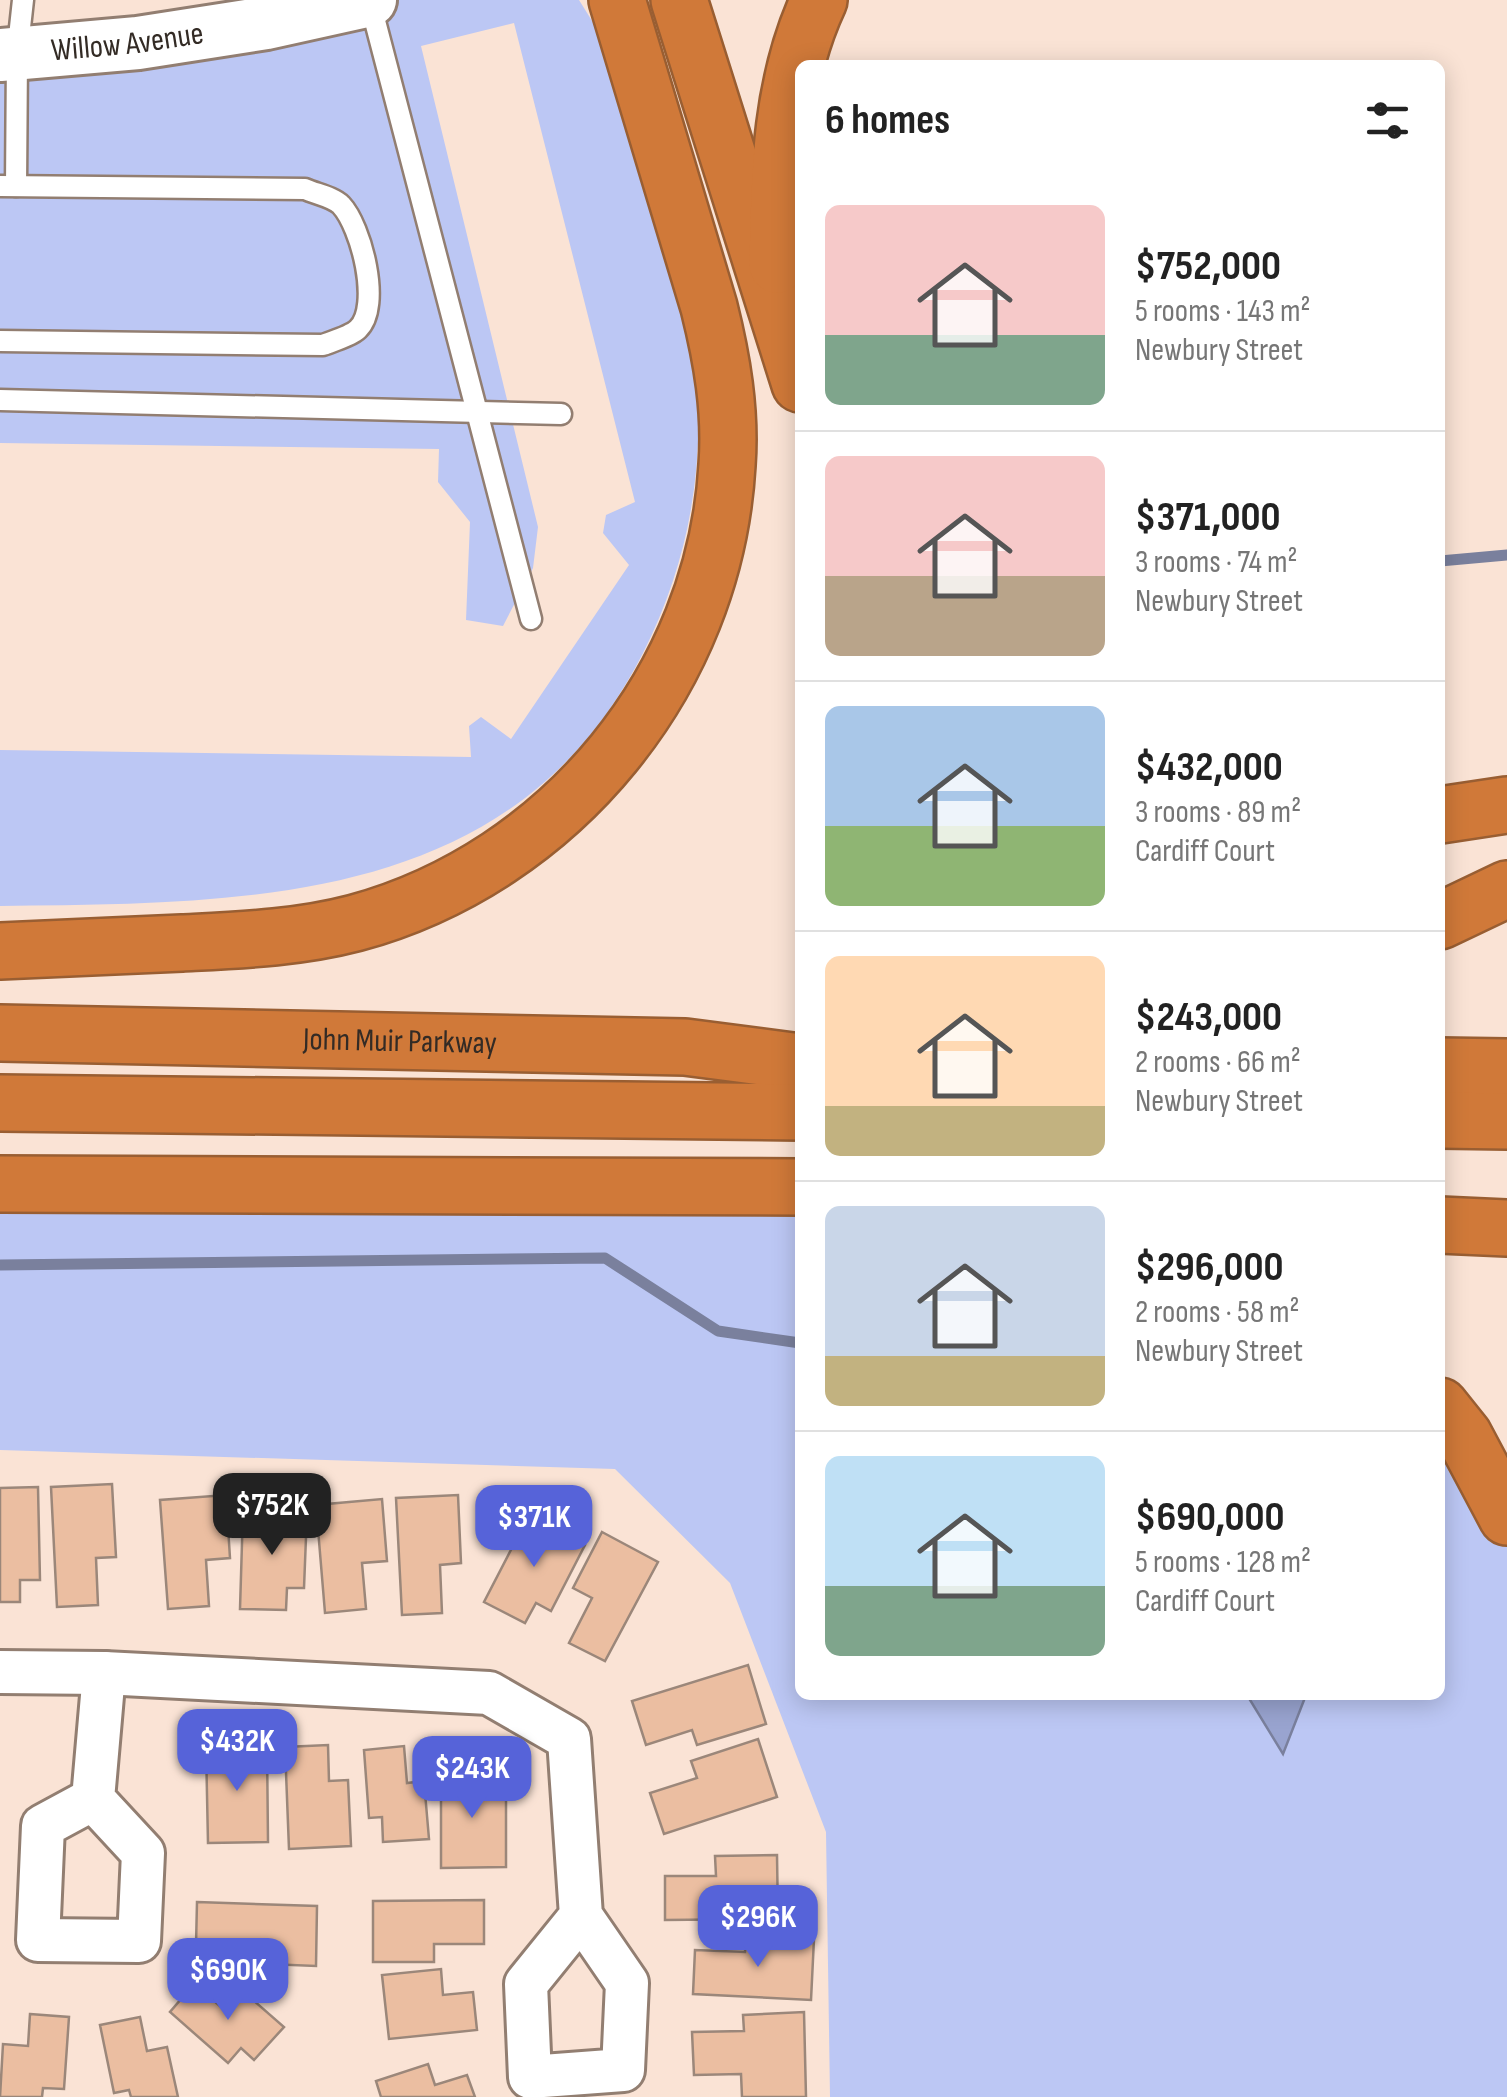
<!DOCTYPE html>
<meta charset="utf-8">
<style>
:root{--surface:#fff;--page:#f2f2f2;--text:#222;--muted:#767676;--line:#e0e0e0;--accent:#5663d9}
body{margin:0;font-family:"Sofia Sans Condensed",sans-serif;background:var(--page);color:var(--text);height:100vh;display:flex;flex-direction:column;font-size:38px;white-space:nowrap}
*{box-sizing:border-box;margin:0}
p{font-size:32px;color:var(--muted)}
.icon{flex:none;width:55px;height:55px;fill:none;stroke:currentColor;stroke-width:2;stroke-linecap:round;stroke-linejoin:round}
.map{position:relative;flex:1;overflow:hidden}
.panel{position:absolute;left:795px;top:60px;width:650px;height:1640px;display:flex;flex-direction:column;background:var(--surface);border-radius:15px;box-shadow:0 5px 25px #0003}
.panel>*{flex:none}
.price{position:absolute;translate:-50% -85px;padding:0 22px;border-radius:20px;background:var(--accent);color:#fff;font-size:32px;line-height:65px;filter:drop-shadow(0 2px 5px #0008)}
.price::after{content:'';position:absolute;left:50%;top:60px;width:30px;height:22px;margin-left:-15px;background:inherit;clip-path:polygon(0 0,100% 0,50% 100%)}
.price.selected{background:#222;color:#fff}
ul{padding:0;list-style:none}
li{display:flex;align-items:center;gap:30px;height:250px;padding:0 30px}
li+li{border-top:2px solid var(--line)}
li span{display:grid;place-items:center;flex:none;width:280px;height:200px;border-radius:15px;color:#555}
li>.icon{margin-inline-start:auto}
span .icon{width:120px;height:120px;fill:#fffc;stroke-width:1}
li b{font-size:42px}
h2{display:flex;justify-content:space-between;align-items:center;height:120px;padding:0 30px;font-size:42px}
.map>svg:first-child{display:block}
.green{fill:#bcc7f4}
.water{fill:#99a4d0;stroke:#7a809d;stroke-width:2.5}
.lines{fill:none;stroke-linecap:round;stroke-linejoin:round}
.stream{stroke:#7a809d;stroke-width:11}
.building{fill:#ebbea1;stroke:#9b877a;stroke-width:2.5}
.service-casing{stroke:#927e71;stroke-width:25}
.minor-casing{stroke:#927e71;stroke-width:48}
.tertiary-casing{stroke:#927e71;stroke-width:58}
.motorway-casing{stroke:#995e32;stroke-width:60}
.service{stroke:#fff;stroke-width:20}
.minor{stroke:#fff;stroke-width:42}
.tertiary{stroke:#fff;stroke-width:52}
.motorway{stroke:#d07939;stroke-width:55}
.labels{text-anchor:middle;dominant-baseline:central;stroke-width:10;stroke-linejoin:round;paint-order:stroke}
.street-label{font-size:32px;fill:#332b25;stroke:#fae3d5}
</style>
<div class="map">
<svg width="1507" height="2097" viewBox="0 0 1507 2097">
<rect width="100%" height="100%" fill="#fae3d5"/>
<g class="green">
<path d="M 370,0 L 579,0 L 599,32 C 619,97 639,162 659,227 C 675,278 693,329 697,382 C 704,476 686,568 643,653 C 515,907 247,903 0,906 L 0,750 L 471,757 L 469,726 L 481,717 L 511,739 L 629,565 L 603,533 L 606,515 L 635,502 L 514,23 L 421,46 L 538,527 L 533,568 L 503,626 L 466,620 L 470,522 L 438,482 L 439,449 L 0,443 L 0,55 Z"/>
<polygon points="0,1184 800,1187 800,1695 1440,1695 1440,1406 1507,1517 1507,2097 830,2097 826,1832 730,1583 615,1469 0,1450"/>
</g>
<polygon class="water" points="1247,1695 1306,1695 1283,1754"/>
<g class="lines">
<g class="stream">
<polyline points="1440,561 1507,555"/>
<polyline points="0,1265 605,1258 718,1331 800,1343"/>
</g>
</g>
<g class="building">
<polygon points="112,1484 116,1557 96,1558 98,1605 57,1607 51,1487"/>
<polygon points="38,1487 40,1580 20,1580 20,1602 0,1602 0,1488"/>
<polygon points="226,1495 230,1558 206,1560 209,1606 168,1609 160,1500"/>
<polygon points="458,1495 461,1563 440,1565 442,1613 402,1615 396,1498"/>
<polygon points="382,1499 387,1561 362,1563 366,1609 325,1613 316,1505"/>
<polygon points="243,1510 307,1512 304,1588 287,1588 286,1610 240,1609"/>
<polygon points="529,1515 585,1545 551,1611 536,1603 525,1623 484,1602"/>
<polygon points="602,1532 658,1562 605,1661 569,1643 592,1598 573,1588"/>
<polygon points="748,1665 766,1724 697,1745 692,1730 646,1745 632,1701"/>
<polygon points="758,1739 777,1797 664,1834 650,1793 697,1778 691,1761"/>
<polygon points="267,1745 268,1842 208,1843 206,1746"/>
<polygon points="328,1745 329,1781 348,1780 351,1846 289,1849 285,1747"/>
<polygon points="404,1746 407,1783 424,1781 429,1839 383,1842 382,1817 369,1818 364,1750"/>
<polygon points="441,1769 488,1769 489,1792 506,1792 506,1867 441,1868"/>
<polygon points="777,1855 778,1919 665,1920 665,1876 716,1876 715,1856"/>
<polygon points="484,1900 484,1944 434,1944 434,1962 373,1962 373,1901"/>
<polygon points="197,1902 317,1906 316,1966 245,1963 246,1947 196,1945"/>
<polygon points="746,1936 814,1939 811,2000 693,1994 695,1950 745,1952"/>
<polygon points="441,1969 443,1995 473,1992 477,2030 389,2039 382,1975"/>
<polygon points="194,1984 220,2006 237,1986 284,2027 254,2060 241,2048 228,2063 170,2012"/>
<polygon points="804,2012 806,2097 742,2097 741,2074 694,2075 692,2032 744,2031 743,2015"/>
<polygon points="30,2014 69,2017 64,2089 43,2088 42,2097 0,2097 3,2044 28,2046"/>
<polygon points="140,2017 147,2051 167,2047 178,2097 131,2097 129,2090 114,2093 100,2025"/>
<polygon points="428,2064 435,2085 467,2075 475,2097 381,2097 376,2081"/>
</g>
<g class="lines">
<defs>
<g id="service">
<polyline points="370,2 531,619"/>
<path d="M 0,186 L 305,189 C 316,194 333,197 341,205 C 361,226 382,306 358,329 C 351,336 333,341 323,345 L 0,341"/>
<polyline points="16,186 17,55 23,0"/>
<polyline points="0,400 561,414"/>
</g>
<g id="minor">
<polyline points="0,1672 104,1673 489,1693 569,1739 581,1916 627,1983 623,2070 530,2077 526,1984 581,1916"/>
<polyline points="93,1799 143,1853 139,1941 38,1940 43,1826 93,1799 104,1673"/>
</g>
<g id="tertiary">
<path id="s1" d="M 0,55 L 138,43 L 266,23 L 370,0"/>
</g>
<g id="motorway">
<polyline points="679,0 800,384"/>
<path d="M 777,265 C 779,175 780,83 819,0"/>
<polyline points="1440,815 1507,805"/>
<polyline points="1440,921 1507,889"/>
<path d="M 0,951 C 61,948 121,946 182,943 C 240,940 298,938 355,923 C 561,867 715,679 727,465 C 731,411 722,359 709,307 L 617,0"/>
<path id="s2" d="M 0,1033 L 685,1047 L 800,1062"/>
<polyline points="1440,1066 1507,1067"/>
<polyline points="0,1103 800,1112"/>
<polyline points="1440,1120 1507,1121"/>
<polyline points="0,1184 800,1187"/>
<polyline points="1440,1225 1507,1228"/>
<polyline points="1440,1406 1464,1436 1507,1517"/>
</g>
</defs>
<use href="#service" class="service-casing"/>
<use href="#minor" class="minor-casing"/>
<use href="#tertiary" class="tertiary-casing"/>
<use href="#motorway" class="motorway-casing"/>
<use href="#service" class="service"/>
<use href="#minor" class="minor"/>
<use href="#tertiary" class="tertiary"/>
<use href="#motorway" class="motorway"/>
</g>
<g class="labels">
<g class="street-label">
<text stroke="none"><textPath href="#s1" startOffset="128">Willow Avenue</textPath></text>
<text stroke="none"><textPath href="#s2" startOffset="400">John Muir Parkway</textPath></text>
</g>
</g>
</svg>
<b class="price selected" style="left:272px;top:1558px">$752K</b>
<b class="price" style="left:534px;top:1570px">$371K</b>
<b class="price" style="left:237px;top:1794px">$432K</b>
<b class="price" style="left:472px;top:1821px">$243K</b>
<b class="price" style="left:758px;top:1970px">$296K</b>
<b class="price" style="left:228px;top:2023px">$690K</b>
<section class="panel">
<h2>6 homes<svg class="icon" aria-label="filters" viewBox="0 0 24 24"><path d="M4 7h16M4 17h16"/><circle cx="9" cy="7" r="2"/><circle cx="15" cy="17" r="2"/></svg></h2>
<ul>
<li><span style="background:linear-gradient(#f6c9c9 65%,#7fa58c 0)"><svg class="icon" aria-label="home" viewBox="0 0 24 24"><path d="M3 11l9-7 9 7M6 9v11h12V9"/></svg></span><div><b>$752,000</b><p>5 rooms · 143 m²</p><p>Newbury Street</p></div></li>
<li><span style="background:linear-gradient(#f6c9c9 60%,#b9a48a 0)"><svg class="icon" aria-label="home" viewBox="0 0 24 24"><path d="M3 11l9-7 9 7M6 9v11h12V9"/></svg></span><div><b>$371,000</b><p>3 rooms · 74 m²</p><p>Newbury Street</p></div></li>
<li><span style="background:linear-gradient(#a9c7e8 60%,#8fb573 0)"><svg class="icon" aria-label="home" viewBox="0 0 24 24"><path d="M3 11l9-7 9 7M6 9v11h12V9"/></svg></span><div><b>$432,000</b><p>3 rooms · 89 m²</p><p>Cardiff Court</p></div></li>
<li><span style="background:linear-gradient(#ffd9b3 75%,#c2b280 0)"><svg class="icon" aria-label="home" viewBox="0 0 24 24"><path d="M3 11l9-7 9 7M6 9v11h12V9"/></svg></span><div><b>$243,000</b><p>2 rooms · 66 m²</p><p>Newbury Street</p></div></li>
<li><span style="background:linear-gradient(#c9d6e8 75%,#c2b280 0)"><svg class="icon" aria-label="home" viewBox="0 0 24 24"><path d="M3 11l9-7 9 7M6 9v11h12V9"/></svg></span><div><b>$296,000</b><p>2 rooms · 58 m²</p><p>Newbury Street</p></div></li>
<li><span style="background:linear-gradient(#bfe0f5 65%,#7fa58c 0)"><svg class="icon" aria-label="home" viewBox="0 0 24 24"><path d="M3 11l9-7 9 7M6 9v11h12V9"/></svg></span><div><b>$690,000</b><p>5 rooms · 128 m²</p><p>Cardiff Court</p></div></li>
</ul>
</section>
</div>
